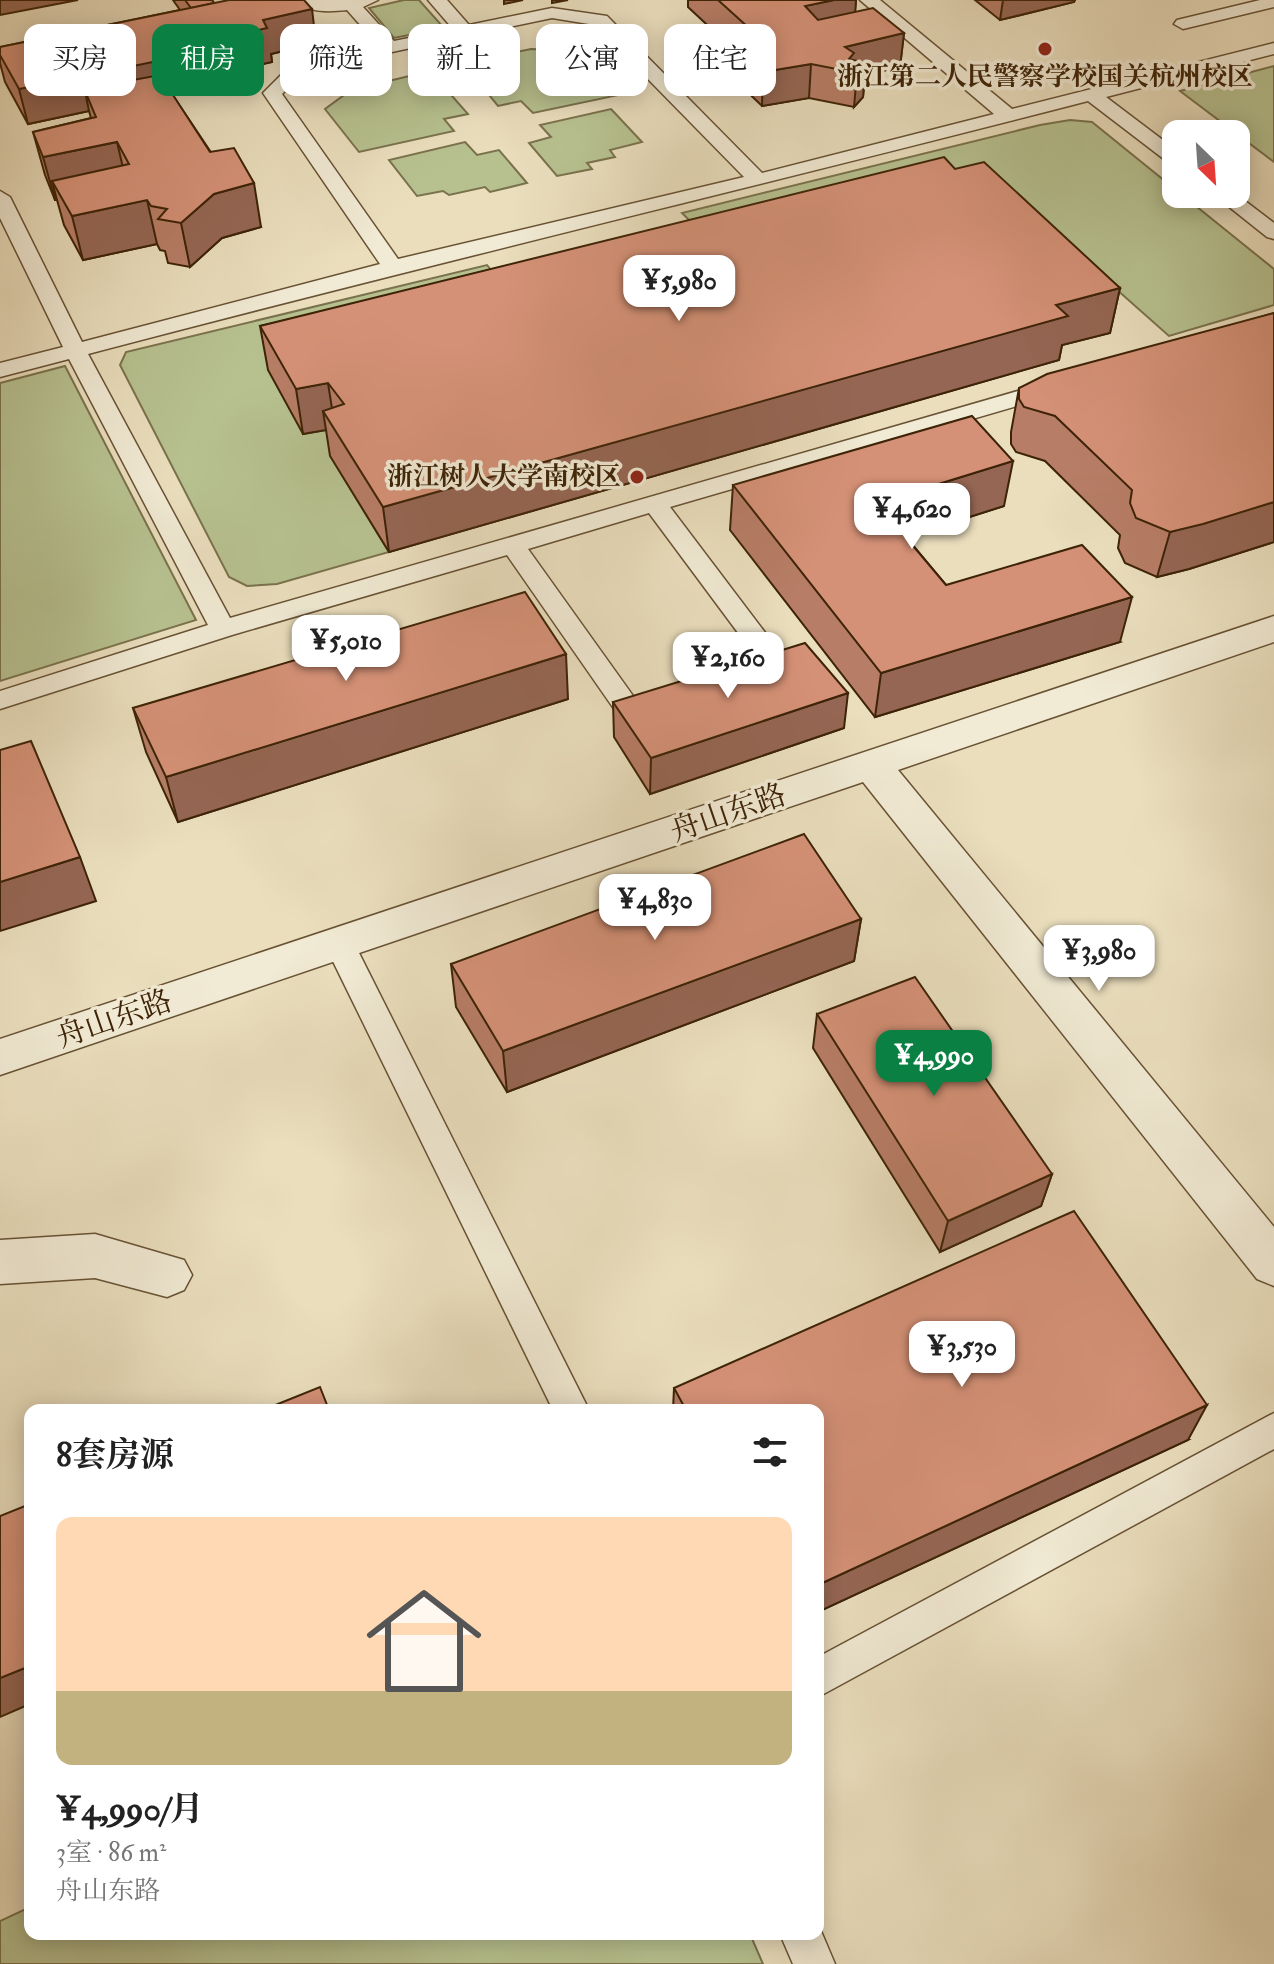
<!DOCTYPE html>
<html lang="zh">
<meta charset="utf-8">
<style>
:root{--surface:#fff;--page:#f2f2f2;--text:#222;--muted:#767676;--accent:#0b8043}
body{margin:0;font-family:"IM FELL Double Pica","Noto Serif SC",serif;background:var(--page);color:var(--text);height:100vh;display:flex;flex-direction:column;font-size:30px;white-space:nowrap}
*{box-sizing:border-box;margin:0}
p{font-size:26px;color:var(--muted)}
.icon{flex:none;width:44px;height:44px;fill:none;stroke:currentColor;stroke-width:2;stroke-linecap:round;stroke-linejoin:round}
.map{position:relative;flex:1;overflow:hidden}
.sheet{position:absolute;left:24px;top:1404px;width:800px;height:536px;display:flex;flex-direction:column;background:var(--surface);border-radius:16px;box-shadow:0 4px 20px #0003}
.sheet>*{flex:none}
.hud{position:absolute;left:24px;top:24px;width:800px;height:72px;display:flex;gap:16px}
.needle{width:52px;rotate:155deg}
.controls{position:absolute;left:1162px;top:120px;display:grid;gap:16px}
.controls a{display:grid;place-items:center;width:88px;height:88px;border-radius:16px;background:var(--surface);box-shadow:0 4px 20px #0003;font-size:40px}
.price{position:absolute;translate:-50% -68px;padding:0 18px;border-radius:16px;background:#fff;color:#222;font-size:26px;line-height:52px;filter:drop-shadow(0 2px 4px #0008)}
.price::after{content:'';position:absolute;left:50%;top:48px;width:24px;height:18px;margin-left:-12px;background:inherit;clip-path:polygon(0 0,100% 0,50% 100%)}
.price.current{background:var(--accent);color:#fff}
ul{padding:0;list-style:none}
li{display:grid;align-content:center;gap:16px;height:424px;padding:0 32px}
li span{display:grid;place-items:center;height:248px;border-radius:16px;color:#555}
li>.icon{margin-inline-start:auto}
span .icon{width:144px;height:144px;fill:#fffc;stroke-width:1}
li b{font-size:34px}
h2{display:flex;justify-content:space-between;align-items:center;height:96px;padding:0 32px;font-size:34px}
.chip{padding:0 28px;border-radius:16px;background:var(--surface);box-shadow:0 4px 20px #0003;font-size:28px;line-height:72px}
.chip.current{background:var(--accent);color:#fff}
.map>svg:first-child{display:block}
.green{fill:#b7c190;stroke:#7a724c;stroke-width:2}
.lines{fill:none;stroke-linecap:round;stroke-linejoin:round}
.service-casing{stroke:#685234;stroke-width:3}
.minor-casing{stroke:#685234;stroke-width:3}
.service{fill:#f1ead4;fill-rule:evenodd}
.minor{fill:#f1ead4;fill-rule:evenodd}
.wall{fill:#b77d66;stroke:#3d2307;stroke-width:2}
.shaded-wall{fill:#956653;stroke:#3d2307;stroke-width:2}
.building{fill:#d59177;stroke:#3d2307;stroke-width:2}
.poi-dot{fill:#8f2418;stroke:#f1ead4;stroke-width:3}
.labels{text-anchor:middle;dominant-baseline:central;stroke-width:7;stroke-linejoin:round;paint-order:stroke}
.far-poi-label{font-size:26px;font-weight:bold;fill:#3d2307;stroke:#f1ead4}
.street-label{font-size:30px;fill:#3d2307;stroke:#f1ead4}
</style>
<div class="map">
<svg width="1274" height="1964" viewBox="0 0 1274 1964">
<rect width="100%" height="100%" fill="#eadebd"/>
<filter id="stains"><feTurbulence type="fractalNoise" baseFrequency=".0025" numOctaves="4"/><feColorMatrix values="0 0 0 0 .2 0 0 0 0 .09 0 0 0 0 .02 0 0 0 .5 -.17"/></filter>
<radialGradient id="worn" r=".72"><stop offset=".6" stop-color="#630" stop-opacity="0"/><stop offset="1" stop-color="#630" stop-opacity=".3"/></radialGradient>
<g class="green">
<polygon points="404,0 419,0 444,28 394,38 369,8"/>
<polygon points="531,49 587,51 628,93 533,113 521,101 498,106 463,63"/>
<polygon points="1274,66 1274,162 1180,91"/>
<polygon points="430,71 468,114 444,119 454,131 359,152 325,109 351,90"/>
<polygon points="611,109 642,142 610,150 615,157 587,163 592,169 557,176 529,143 551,137 540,125"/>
<polygon points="1070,120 1092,122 1176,190 1176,194 1181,194 1274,269 1274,305 1169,336 1063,242 724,255 682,213 1040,125"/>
<polygon points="465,142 477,155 499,150 527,183 490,192 485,187 449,195 443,191 417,196 389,160"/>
<polygon points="487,265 520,307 335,428 351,449 331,457 389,552 277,584 247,586 229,577 120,365 126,352"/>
<polygon points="65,366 196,620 0,681 0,383"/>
<polygon points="30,1907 30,1934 750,1934 763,1964 0,1964 0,1921"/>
</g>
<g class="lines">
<defs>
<g id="service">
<path d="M 294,0 L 378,0 L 363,7 L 394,41 L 453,29 L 428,0 L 447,0 L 469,25 L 552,8 L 607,16 L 762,173 L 994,114 L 860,0 L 880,0 L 1012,109 L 1274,43 L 1274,54 L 1106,97 L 1176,150 L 1176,165 L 1169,163 L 1088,101 C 755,187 421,266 88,354 L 230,618 L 1049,382 L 1065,382 L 1068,387 L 1065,392 L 670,507 L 785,659 L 789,665 L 785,671 L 749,683 L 740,680 L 736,674 L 740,668 L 759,661 L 649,513 L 528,549 L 636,700 L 653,695 L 662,697 L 666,704 C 659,717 634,722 621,719 L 507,555 L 232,635 L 0,709 L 0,691 L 208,625 L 69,359 L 0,377 L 0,363 L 63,347 L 0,218 L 0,191 L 10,197 L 82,342 L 380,264 L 263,93 L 294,62 L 377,44 L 347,10 C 329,12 307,13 294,0 ZM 552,18 L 595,25 L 744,177 L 398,259 L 282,94 L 307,70 Z"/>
<polygon points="1260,0 1274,0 1274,7 1183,29 1174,24 1177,20"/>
<polygon points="1213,194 1236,194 1274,223 1274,239 1267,237"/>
<polygon points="339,932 349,935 354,943 589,1410 553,1410 324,943 329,935"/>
<polygon points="1274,1413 1274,1449 818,1697 818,1657"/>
<polygon points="818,1924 835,1964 793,1964 780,1934 818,1934"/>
</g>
<g id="minor">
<polygon points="1274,616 1274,642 898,770 1274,1227 1274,1286 1257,1279 863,782 0,1075 0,1039"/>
<polygon points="95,1234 184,1260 192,1275 184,1290 167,1297 95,1278 0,1284 0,1240"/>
</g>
</defs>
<use href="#service" class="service-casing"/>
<use href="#minor" class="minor-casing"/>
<use href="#service" class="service"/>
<use href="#minor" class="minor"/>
</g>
<g class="wall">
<polygon points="173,0 212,0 214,3 316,43 271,54 272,62 210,76 212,85 172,94 261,227 222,238 190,267 168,263 165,251 160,250 157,244 83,260 64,225 57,200 55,200 45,175 33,132 91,118 89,111 28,124 5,82 0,63 0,47 180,10"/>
<polygon points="688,0 856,0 855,12 904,33 900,67 865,75 863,97 854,107 809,98 762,106 733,78 734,50 688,7"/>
<polygon points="975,0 1075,0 1074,2 1000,20"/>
<polygon points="955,169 1120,288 1110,333 1062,345 1059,360 389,552 330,456 326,430 303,434 268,370 260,326"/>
<polygon points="1274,313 1274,542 1189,569 1157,577 1125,563 1118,548 1120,535 1045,461 1016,452 1011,444 1011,432 1019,388"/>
<polygon points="733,485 1004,506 906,537 946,585 1120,642 875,717 730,530"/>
<polygon points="568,699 178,822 146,752 133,708"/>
<polygon points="613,702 844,728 650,794 614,737"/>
<polygon points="861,919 854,961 507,1092 456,1007 451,964"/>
<polygon points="817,1014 1052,1174 1041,1206 940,1252 813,1048"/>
<polygon points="674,1388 1188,1440 818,1612 818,1410 673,1410"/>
</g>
<g class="shaded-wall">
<polygon points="0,0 78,0 0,15"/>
<polygon points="504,0 523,0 504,4"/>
<polygon points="552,0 568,0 552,3"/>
<polygon points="834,0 856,0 854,28 803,40 805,6"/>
<polygon points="1003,0 1075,0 1074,2 1000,20"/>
<polygon points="312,9 316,43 271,54 272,62 210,76 212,85 111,106 107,86 99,73 201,43 263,20"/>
<polygon points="904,33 900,67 865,75 863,97 854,107 857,73 843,70 845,47"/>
<polygon points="811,64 809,98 762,106 763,72"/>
<polygon points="96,74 104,108 85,91 89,111 28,124 19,89"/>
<polygon points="117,142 127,185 52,181 57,200 55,200 43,157"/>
<polygon points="254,183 261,227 222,238 190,267 181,223 214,194"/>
<polygon points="147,200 157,244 83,260 72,216"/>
<polygon points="1120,288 1110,333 1062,345 1059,360 389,552 383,507 1056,305"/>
<polygon points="328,383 335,428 323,411 326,430 303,434 296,389"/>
<polygon points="1013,461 1004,506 872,548 877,503"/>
<polygon points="1274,502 1274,542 1189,569 1157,577 1170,532"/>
<polygon points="1132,597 1120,642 875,717 881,673"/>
<polygon points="566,654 568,699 178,822 166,777"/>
<polygon points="848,693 844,728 650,794 651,758"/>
<polygon points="80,857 96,901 0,931 0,882"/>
<polygon points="861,919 854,961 507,1092 503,1051"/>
<polygon points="1052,1174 1041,1206 940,1252 948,1221"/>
<polygon points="1207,1405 1188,1440 818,1612 818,1585"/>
<polygon points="30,1666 30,1704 0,1717 0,1678"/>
</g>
<g class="building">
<polygon points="185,0 212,0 214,3 191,8"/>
<polygon points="229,0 304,0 312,9 263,20 267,28 201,43 206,51 119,69 113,61 94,65 96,74 19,89 0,55 0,47"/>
<polygon points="718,0 834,0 805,6 818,20 873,8 904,33 845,47 854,53 849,59 866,63 857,73 811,64 763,72 734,44 760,38"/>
<polygon points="113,61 128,81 160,75 210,152 234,148 254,183 214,194 181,223 158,219 167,209 151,206 147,200 72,216 52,181 129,164 117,142 43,157 33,132 96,117 85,91 107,86 94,65"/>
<polygon points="944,157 955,169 984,162 1120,288 1056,305 1068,316 383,507 323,411 344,404 328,383 296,389 260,326"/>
<polygon points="1274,313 1274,502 1203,524 1170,532 1136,518 1130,503 1132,490 1055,416 1024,407 1019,399 1019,388 1047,374"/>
<polygon points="972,416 1013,461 877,503 946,585 1082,545 1132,597 881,673 733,485"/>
<polygon points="525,592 566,654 166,777 133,708"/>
<polygon points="805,643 848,693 651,758 613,702"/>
<polygon points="31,741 80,857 0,882 0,750"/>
<polygon points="804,834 861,919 503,1051 451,964"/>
<polygon points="915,977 1052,1174 948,1221 817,1014"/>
<polygon points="1074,1211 1207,1405 818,1585 818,1410 686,1410 674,1388"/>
<polygon points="320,1387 329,1410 263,1410"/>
<polygon points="30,1504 30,1666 0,1678 0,1516"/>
</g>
<g class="poi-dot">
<circle cx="1045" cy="49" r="8"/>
<circle cx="637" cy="477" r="8"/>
</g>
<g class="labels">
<g class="far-poi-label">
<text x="1045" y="77">浙江第二人民警察学校国关杭州校区</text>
<text x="621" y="477" text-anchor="end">浙江树人大学南校区</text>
</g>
<g class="street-label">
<text transform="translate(728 813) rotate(-19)">舟山东路</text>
<text transform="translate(114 1019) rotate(-19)">舟山东路</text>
</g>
</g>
<rect width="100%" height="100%" filter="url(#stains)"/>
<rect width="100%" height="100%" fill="url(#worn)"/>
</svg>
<div class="controls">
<a><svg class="needle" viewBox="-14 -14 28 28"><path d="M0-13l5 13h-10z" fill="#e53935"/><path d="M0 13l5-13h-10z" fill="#767676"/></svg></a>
</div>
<b class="price" style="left:679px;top:323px">¥5,980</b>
<b class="price" style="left:912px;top:551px">¥4,620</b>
<b class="price" style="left:346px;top:683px">¥5,010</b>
<b class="price" style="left:728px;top:700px">¥2,160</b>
<b class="price" style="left:655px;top:942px">¥4,830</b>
<b class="price" style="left:1099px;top:993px">¥3,980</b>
<b class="price current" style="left:934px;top:1098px">¥4,990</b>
<b class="price" style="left:962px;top:1389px">¥3,530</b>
<div class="hud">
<a class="chip">买房</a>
<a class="chip current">租房</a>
<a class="chip">筛选</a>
<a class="chip">新上</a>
<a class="chip">公寓</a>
<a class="chip">住宅</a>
</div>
<section class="sheet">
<h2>8套房源<svg class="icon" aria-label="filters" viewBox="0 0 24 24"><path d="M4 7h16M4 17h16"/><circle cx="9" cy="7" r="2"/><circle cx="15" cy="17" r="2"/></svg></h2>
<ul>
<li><span style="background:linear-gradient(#ffd9b3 70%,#c2b280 0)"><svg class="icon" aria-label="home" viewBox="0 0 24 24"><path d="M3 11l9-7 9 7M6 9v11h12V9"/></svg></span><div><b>¥4,990/月</b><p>3室 · 86 m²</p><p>舟山东路</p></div></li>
</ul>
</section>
</div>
